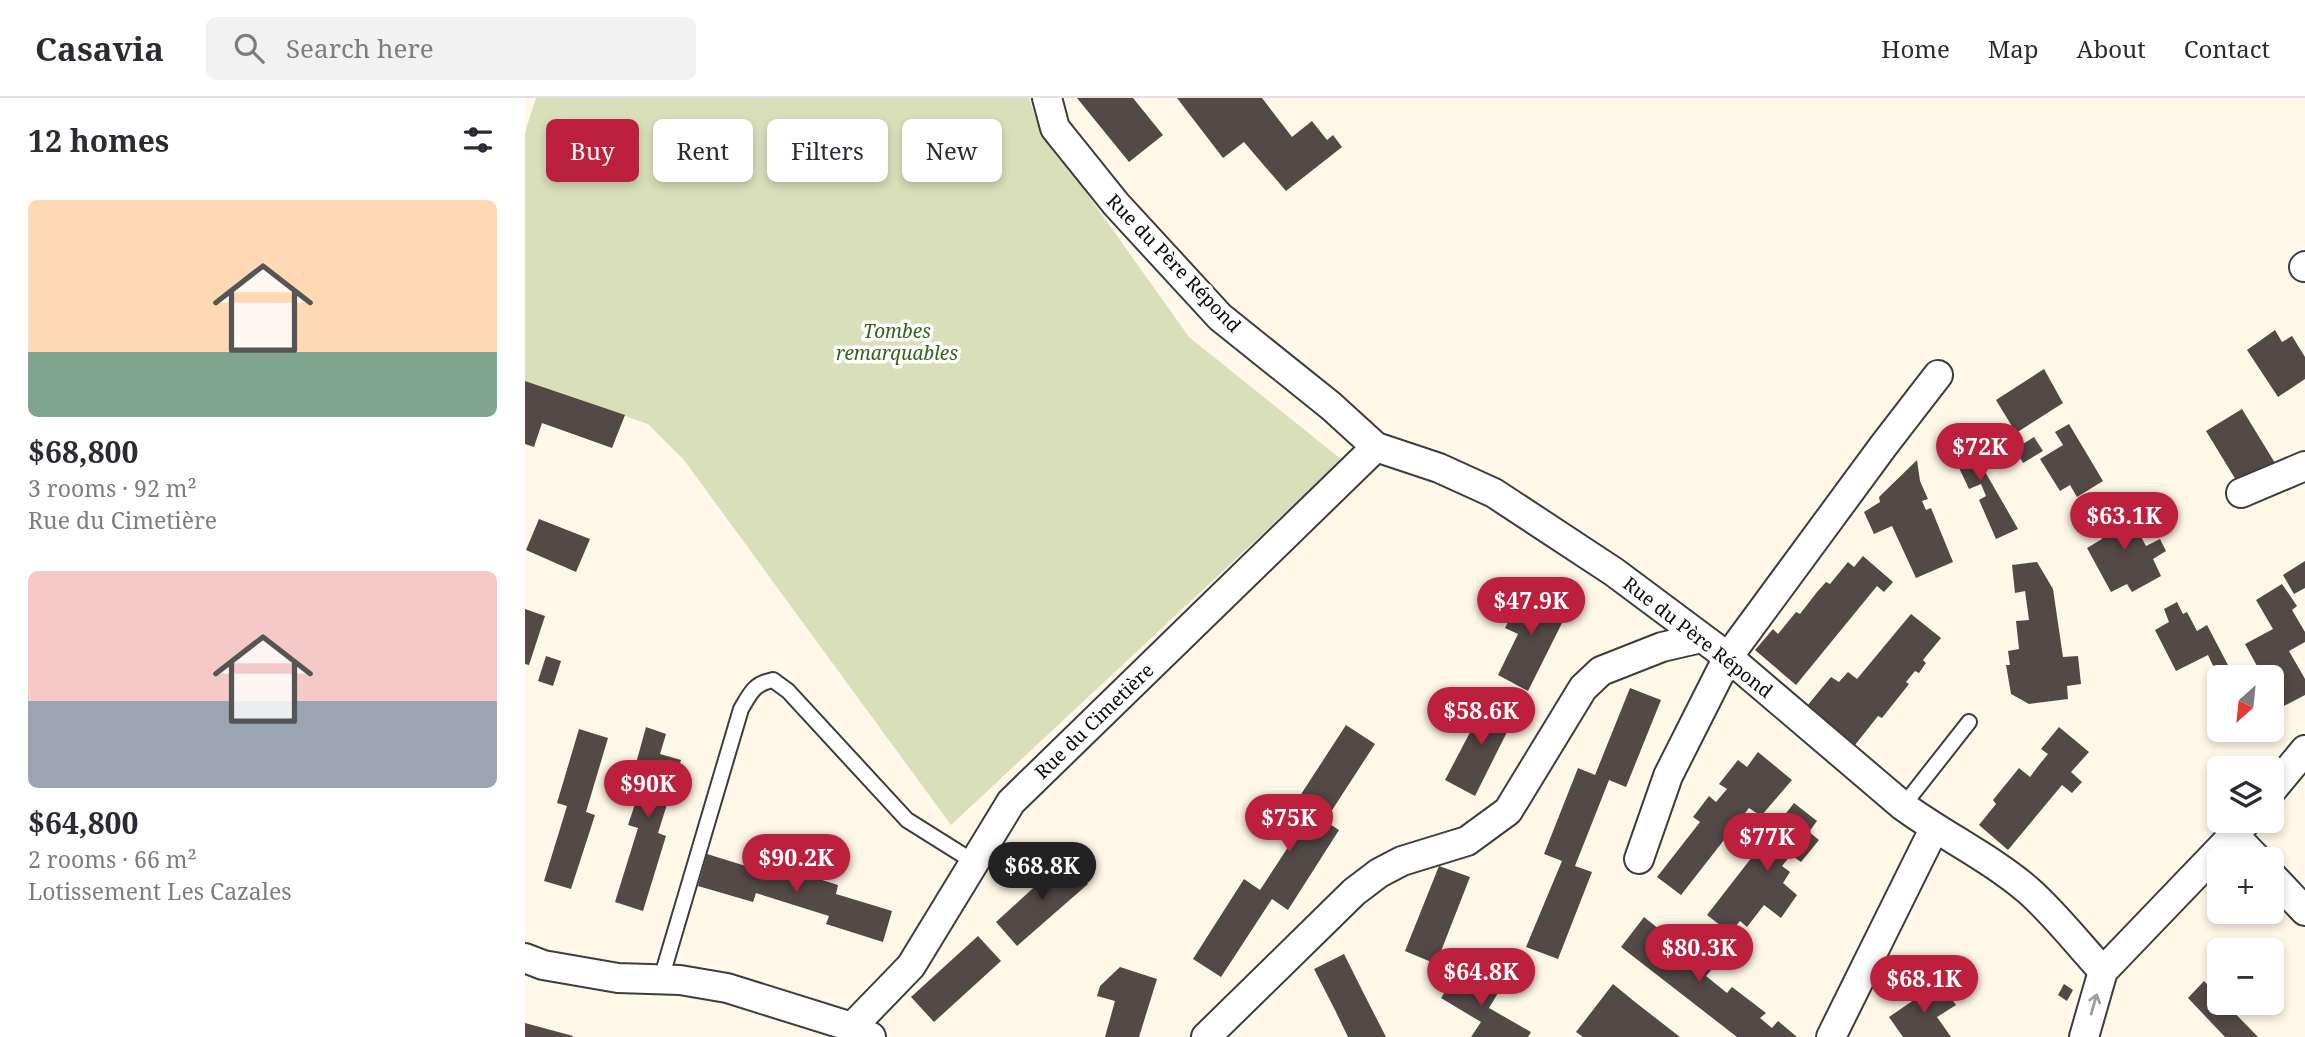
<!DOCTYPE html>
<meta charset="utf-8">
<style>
:root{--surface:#fff;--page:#f2f2f3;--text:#2b2b33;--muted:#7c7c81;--line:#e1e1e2;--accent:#bc203d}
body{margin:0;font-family:"Noto Serif",serif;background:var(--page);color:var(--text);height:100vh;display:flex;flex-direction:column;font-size:26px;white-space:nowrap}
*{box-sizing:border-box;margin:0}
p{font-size:23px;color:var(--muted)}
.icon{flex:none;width:38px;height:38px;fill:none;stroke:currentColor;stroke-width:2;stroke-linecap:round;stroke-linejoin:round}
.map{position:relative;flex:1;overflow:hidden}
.side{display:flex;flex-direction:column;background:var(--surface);width:525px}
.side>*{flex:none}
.guide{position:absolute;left:21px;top:21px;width:665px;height:63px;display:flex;gap:14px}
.needle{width:46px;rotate:207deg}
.fabs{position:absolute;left:1682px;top:567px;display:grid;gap:14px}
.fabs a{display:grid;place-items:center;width:77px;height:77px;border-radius:10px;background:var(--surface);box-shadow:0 4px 10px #0003;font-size:35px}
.price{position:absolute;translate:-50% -60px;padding:0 16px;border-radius:24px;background:var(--accent);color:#fff;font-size:23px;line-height:46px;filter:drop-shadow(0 2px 4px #0008)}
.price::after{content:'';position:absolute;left:50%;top:42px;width:21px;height:16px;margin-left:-10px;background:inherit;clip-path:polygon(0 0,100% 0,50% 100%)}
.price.on{background:#222;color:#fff}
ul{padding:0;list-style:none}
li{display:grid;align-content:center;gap:14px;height:371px;padding:0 28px}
li span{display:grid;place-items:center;height:217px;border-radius:10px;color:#555}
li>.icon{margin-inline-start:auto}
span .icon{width:126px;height:126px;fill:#fffc;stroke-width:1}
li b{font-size:30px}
h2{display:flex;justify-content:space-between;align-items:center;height:84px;padding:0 28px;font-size:30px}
.pill{padding:0 24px;border-radius:10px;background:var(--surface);box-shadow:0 4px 10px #0003;font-size:24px;line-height:63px}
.pill.on{background:var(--accent);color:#fff}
header{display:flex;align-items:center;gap:42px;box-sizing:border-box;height:98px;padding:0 35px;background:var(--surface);border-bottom:2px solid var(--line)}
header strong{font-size:33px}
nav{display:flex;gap:38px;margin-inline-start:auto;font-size:24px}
.search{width:490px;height:63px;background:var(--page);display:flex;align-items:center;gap:18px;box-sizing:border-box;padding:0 24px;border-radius:10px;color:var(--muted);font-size:26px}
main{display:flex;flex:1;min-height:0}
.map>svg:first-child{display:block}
.cemetery{fill:#d8dfb9}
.building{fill:#534946}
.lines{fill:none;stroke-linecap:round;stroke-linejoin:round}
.service-casing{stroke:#3d3d3d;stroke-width:18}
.minor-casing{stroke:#3d3d3d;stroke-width:32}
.service{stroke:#fff;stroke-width:14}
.minor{stroke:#fff;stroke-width:28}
.oneway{stroke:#9d9d9d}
.labels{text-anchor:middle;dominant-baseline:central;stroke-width:7;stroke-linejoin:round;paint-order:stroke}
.street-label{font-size:19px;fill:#0a0a0a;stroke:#fff}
.park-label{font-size:19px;font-style:italic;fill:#33621a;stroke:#fff}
</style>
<header>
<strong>Casavia</strong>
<div class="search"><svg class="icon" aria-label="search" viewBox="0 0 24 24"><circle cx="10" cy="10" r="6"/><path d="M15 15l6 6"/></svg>Search here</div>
<nav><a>Home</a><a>Map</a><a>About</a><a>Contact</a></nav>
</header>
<main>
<section class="side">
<h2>12 homes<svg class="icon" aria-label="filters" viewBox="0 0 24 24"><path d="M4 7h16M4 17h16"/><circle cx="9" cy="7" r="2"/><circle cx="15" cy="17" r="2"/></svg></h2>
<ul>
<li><span style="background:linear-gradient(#ffd9b3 70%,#7fa58c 0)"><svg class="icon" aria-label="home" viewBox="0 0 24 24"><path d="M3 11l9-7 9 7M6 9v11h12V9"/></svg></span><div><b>$68,800</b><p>3 rooms · 92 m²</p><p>Rue du Cimetière</p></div></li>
<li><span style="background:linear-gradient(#f6c9c9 60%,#9aa5b1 0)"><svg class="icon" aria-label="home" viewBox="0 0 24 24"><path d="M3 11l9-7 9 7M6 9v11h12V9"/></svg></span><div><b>$64,800</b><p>2 rooms · 66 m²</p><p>Lotissement Les Cazales</p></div></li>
</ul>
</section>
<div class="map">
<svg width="1780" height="939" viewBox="0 0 1780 939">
<rect width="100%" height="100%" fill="#fff7e7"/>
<polygon class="cemetery" points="11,0 504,0 513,27 664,239 817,362 426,727 159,362 123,326 0,283 0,34"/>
<g class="building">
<polygon points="552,0 608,0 638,37 604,64"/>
<polygon points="652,0 737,0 767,39 787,23 802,42 808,37 817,49 761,93 719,44 698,60"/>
<polygon points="1750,232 1757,244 1767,238 1780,259 1780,281 1753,299 1722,252"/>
<polygon points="1519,271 1538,305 1491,335 1471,302"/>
<polygon points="0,283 100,317 87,350 17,325 9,349 0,346"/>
<polygon points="1717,311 1750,365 1714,387 1681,333"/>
<polygon points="1432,325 1493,431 1471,441 1454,402 1461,398 1456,386 1444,391 1426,353 1428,351 1420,335"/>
<polygon points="1544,326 1578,383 1552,399 1545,387 1535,393 1515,361 1538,347 1530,334"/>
<polygon points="1509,339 1518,353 1498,365 1490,351"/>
<polygon points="1392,362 1395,383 1403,401 1397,403 1401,412 1406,410 1428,464 1391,480 1367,428 1349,436 1339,414 1355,404 1354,399"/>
<polygon points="1599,406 1621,448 1635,441 1641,453 1628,461 1636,478 1607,494 1602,486 1586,494 1562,450 1577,441 1568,423"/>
<polygon points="14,421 65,441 51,474 1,452"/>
<polygon points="1338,458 1368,484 1359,494 1352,488 1271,587 1230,552 1248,531 1253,536 1271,514 1275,516 1292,494 1301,484 1305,486 1323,464 1329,469"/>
<polygon points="1780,463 1780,490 1769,496 1758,477"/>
<polygon points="1512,464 1528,491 1538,559 1553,558 1556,586 1542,588 1543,601 1504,606 1486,596 1481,567 1485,567 1483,553 1494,551 1491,523 1504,522 1500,493 1490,495 1487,467"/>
<polygon points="1757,486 1772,508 1767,512 1780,534 1780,544 1764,553 1780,581 1780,597 1755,610 1746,594 1746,579 1738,579 1720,546 1748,531 1731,502"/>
<polygon points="1001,489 1044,511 1003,593 973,577 993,536 980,530"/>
<polygon points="1652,504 1658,516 1662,514 1672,533 1682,527 1703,567 1690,572 1683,557 1651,573 1630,532 1644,524 1639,511"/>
<polygon points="0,511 20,518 4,567 0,566"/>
<polygon points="1386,516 1416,540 1398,562 1401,565 1394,575 1390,573 1381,584 1384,586 1357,620 1353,618 1330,647 1282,608 1306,579 1314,584 1323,574 1332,581"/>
<polygon points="21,558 36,563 28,588 13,583"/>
<polygon points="1105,590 1136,602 1101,689 1084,682 1050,768 1067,774 1033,861 1001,849 1037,763 1019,756 1053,670 1070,677"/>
<polygon points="963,600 992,614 950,698 920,682"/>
<polygon points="821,627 850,646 800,723 814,732 763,812 747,801 696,879 668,861 719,781 735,792 786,714 771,704"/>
<polygon points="121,629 141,636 135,656 156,662 133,735 141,738 118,813 90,804 113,730 103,727 121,673 110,669"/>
<polygon points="1534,629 1564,654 1546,674 1557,684 1547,695 1537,687 1483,752 1454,727 1471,706 1468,702 1494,670 1505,679 1514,667 1523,656 1516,651"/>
<polygon points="54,631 83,640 61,714 70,717 46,791 19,783 42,708 32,705"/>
<polygon points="1233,654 1267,682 1236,718 1224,710 1156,797 1132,779 1175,724 1168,719 1184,698 1191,704 1202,691 1194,686 1213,662 1222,669"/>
<polygon points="1269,705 1292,723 1284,734 1294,742 1276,764 1266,757 1257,768 1265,774 1258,785 1272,797 1256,820 1239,807 1222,829 1215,823 1205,835 1182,817"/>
<polygon points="182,756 237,773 240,764 313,787 311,796 367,813 358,844 301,826 304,818 231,795 228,804 173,788"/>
<polygon points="540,761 563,786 492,848 471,824"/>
<polygon points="914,768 945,779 911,866 880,853"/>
<polygon points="1119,819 1140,836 1135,842 1146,851 1152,844 1187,871 1181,878 1202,895 1207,889 1241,915 1235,920 1247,930 1253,923 1272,939 1212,939 1096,849"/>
<polygon points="453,838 476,863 409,924 386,899"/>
<polygon points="819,856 839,896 861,939 823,939 810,912 789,871"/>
<polygon points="595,869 632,881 614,939 580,939 590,903 572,898 575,888"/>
<polygon points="934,872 973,895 964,910 1006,934 1003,939 946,939 956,924 916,900"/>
<polygon points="1679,883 1694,898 1694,905 1700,905 1733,939 1700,939 1663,900"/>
<polygon points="1415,884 1431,907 1412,919 1426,939 1378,939 1364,919"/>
<polygon points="1088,886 1110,904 1155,939 1058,939 1051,934"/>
<polygon points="1539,886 1548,892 1542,903 1533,897"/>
<polygon points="0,925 48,938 47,939 0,939"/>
</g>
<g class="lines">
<defs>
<g id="service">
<polyline points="1378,708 1444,624"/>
<path d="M 136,881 L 216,611 C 226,594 229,586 248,582 L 263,593 L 382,722 L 449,764"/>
</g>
<g id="minor">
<path d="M 522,0 L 530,30 L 591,106 L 695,219 L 806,308 L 851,349 L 914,370 L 969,395 L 1089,474 L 1203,559 L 1378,708 C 1419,738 1466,760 1504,793 C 1531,817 1554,847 1578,873"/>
<polyline points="1779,169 1780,168"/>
<polyline points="1716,395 1780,368"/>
<polyline points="1746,693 1780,652"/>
<polyline points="1710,738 1732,761"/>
<polyline points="1114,761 1143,678 1203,559 1359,347 1413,277"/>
<polyline points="1746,777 1780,813"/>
<polyline points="0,860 18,867 93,880 155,882 202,890 327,929 346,939"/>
<polyline points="327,929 386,868 486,704 851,349"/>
<polyline points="681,939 829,794 854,775 877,763 942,743 983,713 1058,590 1076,573 1137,549 1176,540"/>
<polyline points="1306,939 1409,731"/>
<polyline points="1559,939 1578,873 1722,723"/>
</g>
</defs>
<use href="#service" class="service-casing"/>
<use href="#minor" class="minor-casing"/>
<use href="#service" class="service"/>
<use href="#minor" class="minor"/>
</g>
<defs><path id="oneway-shaft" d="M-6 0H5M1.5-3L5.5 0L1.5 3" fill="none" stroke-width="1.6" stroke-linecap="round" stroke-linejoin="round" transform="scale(1.75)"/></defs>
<use class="oneway" href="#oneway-shaft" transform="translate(1569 906) rotate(-74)"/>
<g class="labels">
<g class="street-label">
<text transform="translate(649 165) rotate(46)">Rue du Père Répond</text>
<text transform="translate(1173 539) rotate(38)">Rue du Père Répond</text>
<text transform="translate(569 623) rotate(-44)">Rue du Cimetière</text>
</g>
<g class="park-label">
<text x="372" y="233">Tombes<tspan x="372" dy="22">remarquables</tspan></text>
</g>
</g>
</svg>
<div class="fabs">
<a><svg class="needle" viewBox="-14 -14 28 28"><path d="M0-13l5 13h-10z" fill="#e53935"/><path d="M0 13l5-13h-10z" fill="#7c7c81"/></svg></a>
<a><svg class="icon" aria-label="layers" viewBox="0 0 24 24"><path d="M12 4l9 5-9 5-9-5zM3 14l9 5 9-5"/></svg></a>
<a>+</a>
<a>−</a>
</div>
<b class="price" style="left:1455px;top:385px">$72K</b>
<b class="price" style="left:1599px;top:454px">$63.1K</b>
<b class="price" style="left:1006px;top:539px">$47.9K</b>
<b class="price" style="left:956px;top:649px">$58.6K</b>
<b class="price" style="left:123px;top:722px">$90K</b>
<b class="price" style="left:764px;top:756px">$75K</b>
<b class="price" style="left:1242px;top:775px">$77K</b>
<b class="price" style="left:271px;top:796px">$90.2K</b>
<b class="price on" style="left:517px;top:804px">$68.8K</b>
<b class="price" style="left:1174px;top:886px">$80.3K</b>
<b class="price" style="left:956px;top:910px">$64.8K</b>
<b class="price" style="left:1399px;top:917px">$68.1K</b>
<div class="guide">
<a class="pill on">Buy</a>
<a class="pill">Rent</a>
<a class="pill">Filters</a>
<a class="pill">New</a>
</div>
</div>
</main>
